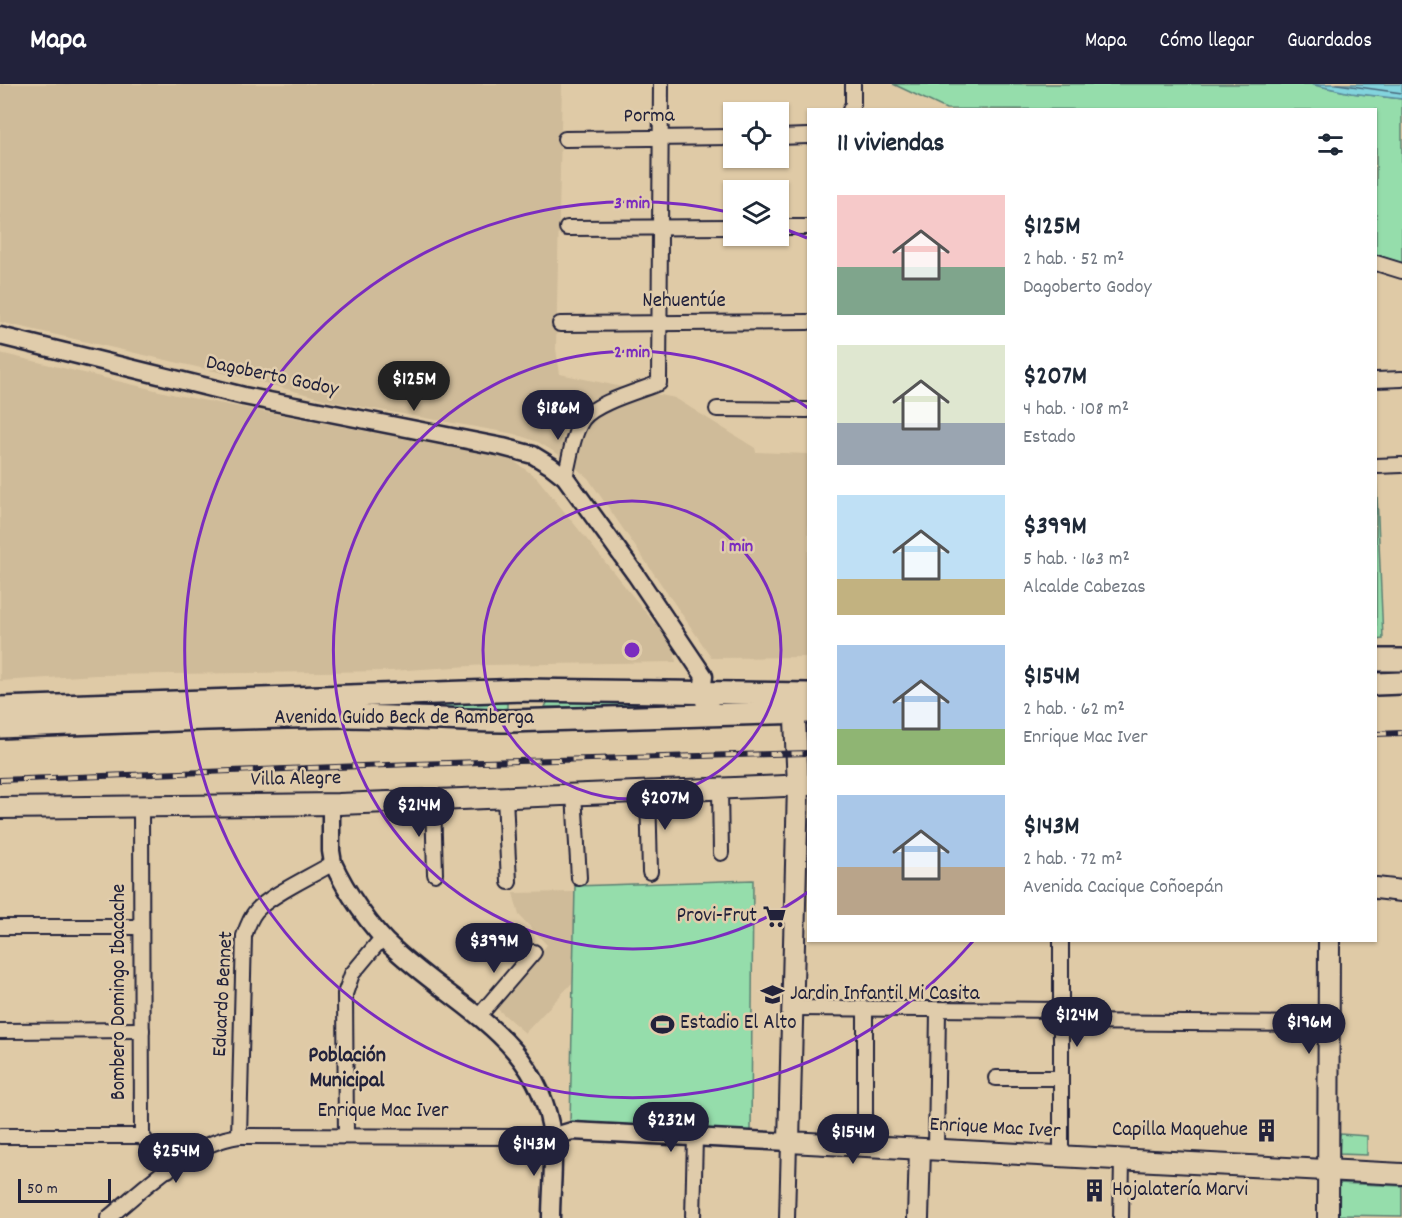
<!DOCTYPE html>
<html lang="es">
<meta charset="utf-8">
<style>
:root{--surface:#fff;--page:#f6f6f7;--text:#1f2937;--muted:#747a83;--accent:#22223b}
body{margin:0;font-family:Dekko,sans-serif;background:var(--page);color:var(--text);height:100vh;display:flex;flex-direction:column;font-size:22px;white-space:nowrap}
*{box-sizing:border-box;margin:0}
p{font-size:20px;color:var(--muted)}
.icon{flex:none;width:33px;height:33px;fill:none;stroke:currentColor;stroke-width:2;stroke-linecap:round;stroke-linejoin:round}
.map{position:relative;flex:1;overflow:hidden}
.details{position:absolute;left:807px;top:24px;width:570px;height:834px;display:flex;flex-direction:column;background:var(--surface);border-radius:0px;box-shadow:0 2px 4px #0004}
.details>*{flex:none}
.tools{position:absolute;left:723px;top:18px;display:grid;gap:12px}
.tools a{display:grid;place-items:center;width:66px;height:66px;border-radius:0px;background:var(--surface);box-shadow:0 2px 4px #0004;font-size:30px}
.scale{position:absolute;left:18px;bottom:15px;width:93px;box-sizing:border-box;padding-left:6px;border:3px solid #22223b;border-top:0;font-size:16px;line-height:21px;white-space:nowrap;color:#22223b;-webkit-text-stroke:4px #e0ccab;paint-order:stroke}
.price{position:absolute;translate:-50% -51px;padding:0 14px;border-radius:21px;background:var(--accent);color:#fff;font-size:20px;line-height:39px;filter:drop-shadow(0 2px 3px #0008)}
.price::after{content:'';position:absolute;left:50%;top:36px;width:18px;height:14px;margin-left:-9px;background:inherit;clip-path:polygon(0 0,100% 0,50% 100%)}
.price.active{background:#222;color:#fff}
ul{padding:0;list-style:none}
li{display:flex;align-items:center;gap:18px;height:150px;padding:0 30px}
li span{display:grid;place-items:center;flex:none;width:168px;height:120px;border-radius:0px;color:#555}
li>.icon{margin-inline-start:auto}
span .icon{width:72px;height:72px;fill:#fffc;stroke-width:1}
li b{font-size:26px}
h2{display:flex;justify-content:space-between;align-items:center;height:72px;padding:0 30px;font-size:26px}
header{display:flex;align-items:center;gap:36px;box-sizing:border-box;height:84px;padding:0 30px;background:var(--accent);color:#fff}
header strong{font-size:28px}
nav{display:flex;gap:33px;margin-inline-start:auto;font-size:21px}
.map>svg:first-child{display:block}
.built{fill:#cfbb99}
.green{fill:#95ddab;stroke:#5c8073;stroke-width:1.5}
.water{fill:#83d4dd;stroke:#5c8d9c;stroke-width:1.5}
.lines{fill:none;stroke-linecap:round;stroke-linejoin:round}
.shore{stroke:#49697c;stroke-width:1.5}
.minor-casing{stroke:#22223b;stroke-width:18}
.tertiary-casing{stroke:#22223b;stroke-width:21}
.secondary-casing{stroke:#22223b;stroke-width:24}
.primary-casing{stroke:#22223b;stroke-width:26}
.minor{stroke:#e0ccab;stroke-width:14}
.tertiary{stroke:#e0ccab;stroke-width:16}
.secondary{stroke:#e0ccab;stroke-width:20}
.primary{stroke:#e0ccab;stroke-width:21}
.rail-casing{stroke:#22223b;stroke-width:6}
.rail{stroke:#e0ccab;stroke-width:4;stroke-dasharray:11;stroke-linecap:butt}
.ring{fill:none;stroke:#7b2cbf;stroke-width:3}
.labels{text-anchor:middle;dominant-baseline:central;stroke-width:5;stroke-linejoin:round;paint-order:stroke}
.street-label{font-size:21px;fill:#22223b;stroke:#e0ccab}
.poi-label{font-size:21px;fill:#22223b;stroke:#e0ccab;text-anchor:start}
.neighbourhood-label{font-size:22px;font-weight:bold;fill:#22223b;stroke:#e0ccab}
.centre{fill:#7b2cbf;stroke:#e0ccab;stroke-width:3}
.ring-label{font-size:18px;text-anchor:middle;font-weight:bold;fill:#7b2cbf;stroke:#e0ccab;stroke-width:5;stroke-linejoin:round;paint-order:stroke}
</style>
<header>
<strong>Mapa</strong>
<nav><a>Mapa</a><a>Cómo llegar</a><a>Guardados</a></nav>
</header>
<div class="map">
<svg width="1402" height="1134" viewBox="0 0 1402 1134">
<rect width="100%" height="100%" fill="#dfcaa6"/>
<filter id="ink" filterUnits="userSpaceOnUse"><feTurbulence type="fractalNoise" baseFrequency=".0167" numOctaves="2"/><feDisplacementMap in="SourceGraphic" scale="12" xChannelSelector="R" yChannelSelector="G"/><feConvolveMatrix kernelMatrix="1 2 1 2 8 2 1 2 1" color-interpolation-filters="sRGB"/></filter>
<g filter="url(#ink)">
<g class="built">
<polygon points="0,0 562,0 556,265 560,290 675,314 755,364 756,368 808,370 808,573 712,574 588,394 563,373 538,358 515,350 335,318 249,295 0,238"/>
<polygon points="0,269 176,311 511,375 537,394 674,563 676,578 486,581 391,587 96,591 0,597"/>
<polygon points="575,808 573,898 525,949 493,921 547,861 519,831 513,809"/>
</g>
<g class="green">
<polygon points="893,0 1310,0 1351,9 1402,15 1402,179 1376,171 1376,26 946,25"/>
<polygon points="1376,387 1383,555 1376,556"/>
<polygon points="616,614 637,620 697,616 697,622 545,623 548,617"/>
<polygon points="482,616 507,619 507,624 481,629 96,625"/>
<polygon points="753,796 751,1047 570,1040 575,802"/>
<polygon points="1340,1050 1367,1052 1367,1071 1339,1070"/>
<polygon points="1337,1099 1402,1102 1402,1132 1334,1131"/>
</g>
<polygon class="water" points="1310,0 1402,0 1402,15 1351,9"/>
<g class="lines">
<polyline class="shore" points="1337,0 1402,9"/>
<defs>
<g id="minor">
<polyline points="850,26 853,20 853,0"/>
<polyline points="778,53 808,52"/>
<polyline points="565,55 734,53"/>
<polyline points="778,143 808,143"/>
<polyline points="567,144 734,143"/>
<polyline points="1376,179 1402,187"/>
<polyline points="560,240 808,238"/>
<polyline points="1376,296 1402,295"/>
<polyline points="717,325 808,326"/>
<polyline points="1376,382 1402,381"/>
<path d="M 565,393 C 570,375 572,351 583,335 C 595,319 639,307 659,299 L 661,0"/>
<polyline points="720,704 721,769"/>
<polyline points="648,706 650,788"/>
<polyline points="574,710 579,794"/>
<polyline points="505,713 509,798"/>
<polyline points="433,716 435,790"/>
<polyline points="141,721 142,1052 168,1086"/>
<polyline points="0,843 141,843"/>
<polyline points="1061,856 1061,1072"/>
<polyline points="792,924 1061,926"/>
<polyline points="478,933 534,868"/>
<polyline points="1061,938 1327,940"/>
<polyline points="0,947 142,946"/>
<polyline points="996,994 1061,994"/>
<polyline points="0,1052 142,1052"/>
<path d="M 239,1052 L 244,852 C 247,843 250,834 256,827 C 270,811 314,791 333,779"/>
<polyline points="346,1052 345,910 352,890 382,854"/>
<polyline points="865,1063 865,925"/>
<polyline points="936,1066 938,926"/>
<path d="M 108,1134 C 147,1102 187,1060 239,1052 L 552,1053"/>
<polyline points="693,1134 695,1053"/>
<polyline points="787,1134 789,1058"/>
<polyline points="1121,1134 1122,1076"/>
</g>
<g id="tertiary">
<polyline points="0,252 244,312 503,363 533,371 551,382 565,393 636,491 704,592 702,609 705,621 719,630"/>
<path d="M 331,720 L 331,767 L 333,779 C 345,806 372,846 394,865 C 457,924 540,955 552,1052 C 555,1078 551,1107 551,1134"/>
<polyline points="552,1053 572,1047 789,1058"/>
</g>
<g id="secondary">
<polyline points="794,614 798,701 789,1058 1402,1090"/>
<polyline points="0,724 339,720 808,701"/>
<polyline points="1376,804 1402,807"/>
<polyline points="918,1134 920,1065"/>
<polyline points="1328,1134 1329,856"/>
</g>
<g id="primary">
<polyline points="1376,576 1402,576"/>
<polyline points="1376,600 1402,599"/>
<polyline points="0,624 524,606 808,610"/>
<path d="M 0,643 C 115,638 231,633 346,632 C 401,632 455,637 510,637 L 808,628"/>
</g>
</defs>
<use href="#minor" class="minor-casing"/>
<use href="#tertiary" class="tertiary-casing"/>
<use href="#secondary" class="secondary-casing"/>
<use href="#primary" class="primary-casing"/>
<use href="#minor" class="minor"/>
<use href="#tertiary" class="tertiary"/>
<use href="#secondary" class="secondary"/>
<use href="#primary" class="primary"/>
<defs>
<g id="rail">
<polyline points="1376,650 1402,649"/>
<polyline points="0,696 413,680 808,669"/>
</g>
</defs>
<use href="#rail" class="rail-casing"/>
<use href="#rail" class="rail"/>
</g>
</g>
<g class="ring">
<circle cx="632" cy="566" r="149"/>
<path d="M808 808A299 299 0 1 1 808 324"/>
<path d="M973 857A448 448 0 1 1 733 129M782 144A448 448 0 0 1 807 154"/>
</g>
<defs>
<symbol id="supermarket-bare" viewBox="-9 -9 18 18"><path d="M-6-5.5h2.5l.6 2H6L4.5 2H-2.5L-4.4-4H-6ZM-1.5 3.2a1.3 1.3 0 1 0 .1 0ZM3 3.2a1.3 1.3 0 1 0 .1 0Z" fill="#22223b" stroke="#e0ccab" stroke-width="2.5" paint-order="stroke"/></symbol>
<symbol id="school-bare" viewBox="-9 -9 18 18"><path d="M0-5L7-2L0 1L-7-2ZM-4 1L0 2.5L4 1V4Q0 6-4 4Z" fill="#22223b" stroke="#e0ccab" stroke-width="2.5" paint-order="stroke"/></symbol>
<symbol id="stadium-bare" viewBox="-9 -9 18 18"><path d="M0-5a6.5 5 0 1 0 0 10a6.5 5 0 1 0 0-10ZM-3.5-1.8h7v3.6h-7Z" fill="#22223b" stroke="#e0ccab" stroke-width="2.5" paint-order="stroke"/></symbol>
<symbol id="building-bare" viewBox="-9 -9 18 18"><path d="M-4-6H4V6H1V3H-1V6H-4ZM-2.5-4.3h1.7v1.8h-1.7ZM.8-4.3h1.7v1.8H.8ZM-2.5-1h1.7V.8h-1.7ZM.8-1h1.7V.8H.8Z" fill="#22223b" stroke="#e0ccab" stroke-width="2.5" paint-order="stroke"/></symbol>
</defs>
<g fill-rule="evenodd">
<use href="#supermarket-bare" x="758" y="816" width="33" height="33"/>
<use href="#school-bare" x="756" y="894" width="33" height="33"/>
<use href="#stadium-bare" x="646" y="924" width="33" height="33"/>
<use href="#building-bare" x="1250" y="1030" width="33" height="33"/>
<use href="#building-bare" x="1078" y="1090" width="33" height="33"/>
</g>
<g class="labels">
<g class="street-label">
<text transform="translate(649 33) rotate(-1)">Porma</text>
<text x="684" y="218">Nehuentúe</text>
<text transform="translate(272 293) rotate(12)">Dagoberto Godoy</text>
<text x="404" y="635">Avenida Guido Beck de Ramberga</text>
<text transform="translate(296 696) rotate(-1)">Villa Alegre</text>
<text transform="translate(120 908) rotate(-90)">Bombero Domingo Ibacache</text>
<text transform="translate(224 910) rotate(-87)">Eduardo Bennet</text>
<text x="383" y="1028">Enrique Mac Iver</text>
<text transform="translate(995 1045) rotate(3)">Enrique Mac Iver</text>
</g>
<g class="poi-label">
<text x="757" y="833" text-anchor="end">Provi-Frut</text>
<text x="790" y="911">Jardin Infantil Mi Casita</text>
<text x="680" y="940">Estadio El Alto</text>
<text x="1248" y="1047" text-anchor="end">Capilla Maquehue</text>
<text x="1112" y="1107">Hojalatería Marvi</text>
</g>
<g class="neighbourhood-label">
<text x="347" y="972">Población<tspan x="347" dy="25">Municipal</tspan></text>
</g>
</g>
<circle cx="632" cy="566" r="9" class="centre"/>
<g class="ring-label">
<text x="632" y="124">3 min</text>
<text x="632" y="273">2 min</text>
<text x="737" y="467">1 min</text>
</g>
</svg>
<div class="tools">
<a><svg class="icon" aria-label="locate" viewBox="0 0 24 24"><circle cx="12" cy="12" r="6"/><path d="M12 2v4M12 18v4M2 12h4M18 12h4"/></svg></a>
<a><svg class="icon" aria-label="layers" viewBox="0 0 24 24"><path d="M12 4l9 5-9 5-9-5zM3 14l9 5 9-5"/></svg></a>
</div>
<div class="scale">50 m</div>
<b class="price active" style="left:414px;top:328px">$125M</b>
<b class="price" style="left:558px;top:357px">$186M</b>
<b class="price" style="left:665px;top:747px">$207M</b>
<b class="price" style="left:419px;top:754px">$214M</b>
<b class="price" style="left:494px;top:890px">$399M</b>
<b class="price" style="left:1077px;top:964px">$124M</b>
<b class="price" style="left:1309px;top:971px">$196M</b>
<b class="price" style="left:671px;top:1069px">$232M</b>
<b class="price" style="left:853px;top:1081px">$154M</b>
<b class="price" style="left:534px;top:1093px">$143M</b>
<b class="price" style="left:176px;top:1100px">$254M</b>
<section class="details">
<h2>11 viviendas<svg class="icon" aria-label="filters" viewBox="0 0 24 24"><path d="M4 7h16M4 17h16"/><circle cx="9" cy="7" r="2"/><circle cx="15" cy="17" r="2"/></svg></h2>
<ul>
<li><span style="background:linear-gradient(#f6c9c9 60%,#7fa58c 0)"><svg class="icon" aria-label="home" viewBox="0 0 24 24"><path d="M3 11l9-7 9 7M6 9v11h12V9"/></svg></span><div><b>$125M</b><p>2 hab. · 52 m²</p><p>Dagoberto Godoy</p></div></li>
<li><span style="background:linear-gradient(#dfe7d0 65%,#9aa5b1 0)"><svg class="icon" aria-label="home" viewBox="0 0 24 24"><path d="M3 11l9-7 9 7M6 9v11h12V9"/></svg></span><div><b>$207M</b><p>4 hab. · 108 m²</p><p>Estado</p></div></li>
<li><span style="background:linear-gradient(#bfe0f5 70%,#c2b280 0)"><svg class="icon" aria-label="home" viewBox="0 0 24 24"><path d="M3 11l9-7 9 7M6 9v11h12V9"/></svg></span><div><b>$399M</b><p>5 hab. · 163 m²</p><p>Alcalde Cabezas</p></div></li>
<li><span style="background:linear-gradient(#a9c7e8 70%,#8fb573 0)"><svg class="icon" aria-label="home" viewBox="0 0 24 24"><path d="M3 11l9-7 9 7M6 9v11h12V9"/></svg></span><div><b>$154M</b><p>2 hab. · 62 m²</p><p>Enrique Mac Iver</p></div></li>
<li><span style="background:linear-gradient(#a9c7e8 60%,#b9a48a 0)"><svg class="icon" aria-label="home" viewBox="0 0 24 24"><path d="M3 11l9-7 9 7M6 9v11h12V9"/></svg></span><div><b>$143M</b><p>2 hab. · 72 m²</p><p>Avenida Cacique Coñoepán</p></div></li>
</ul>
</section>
</div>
